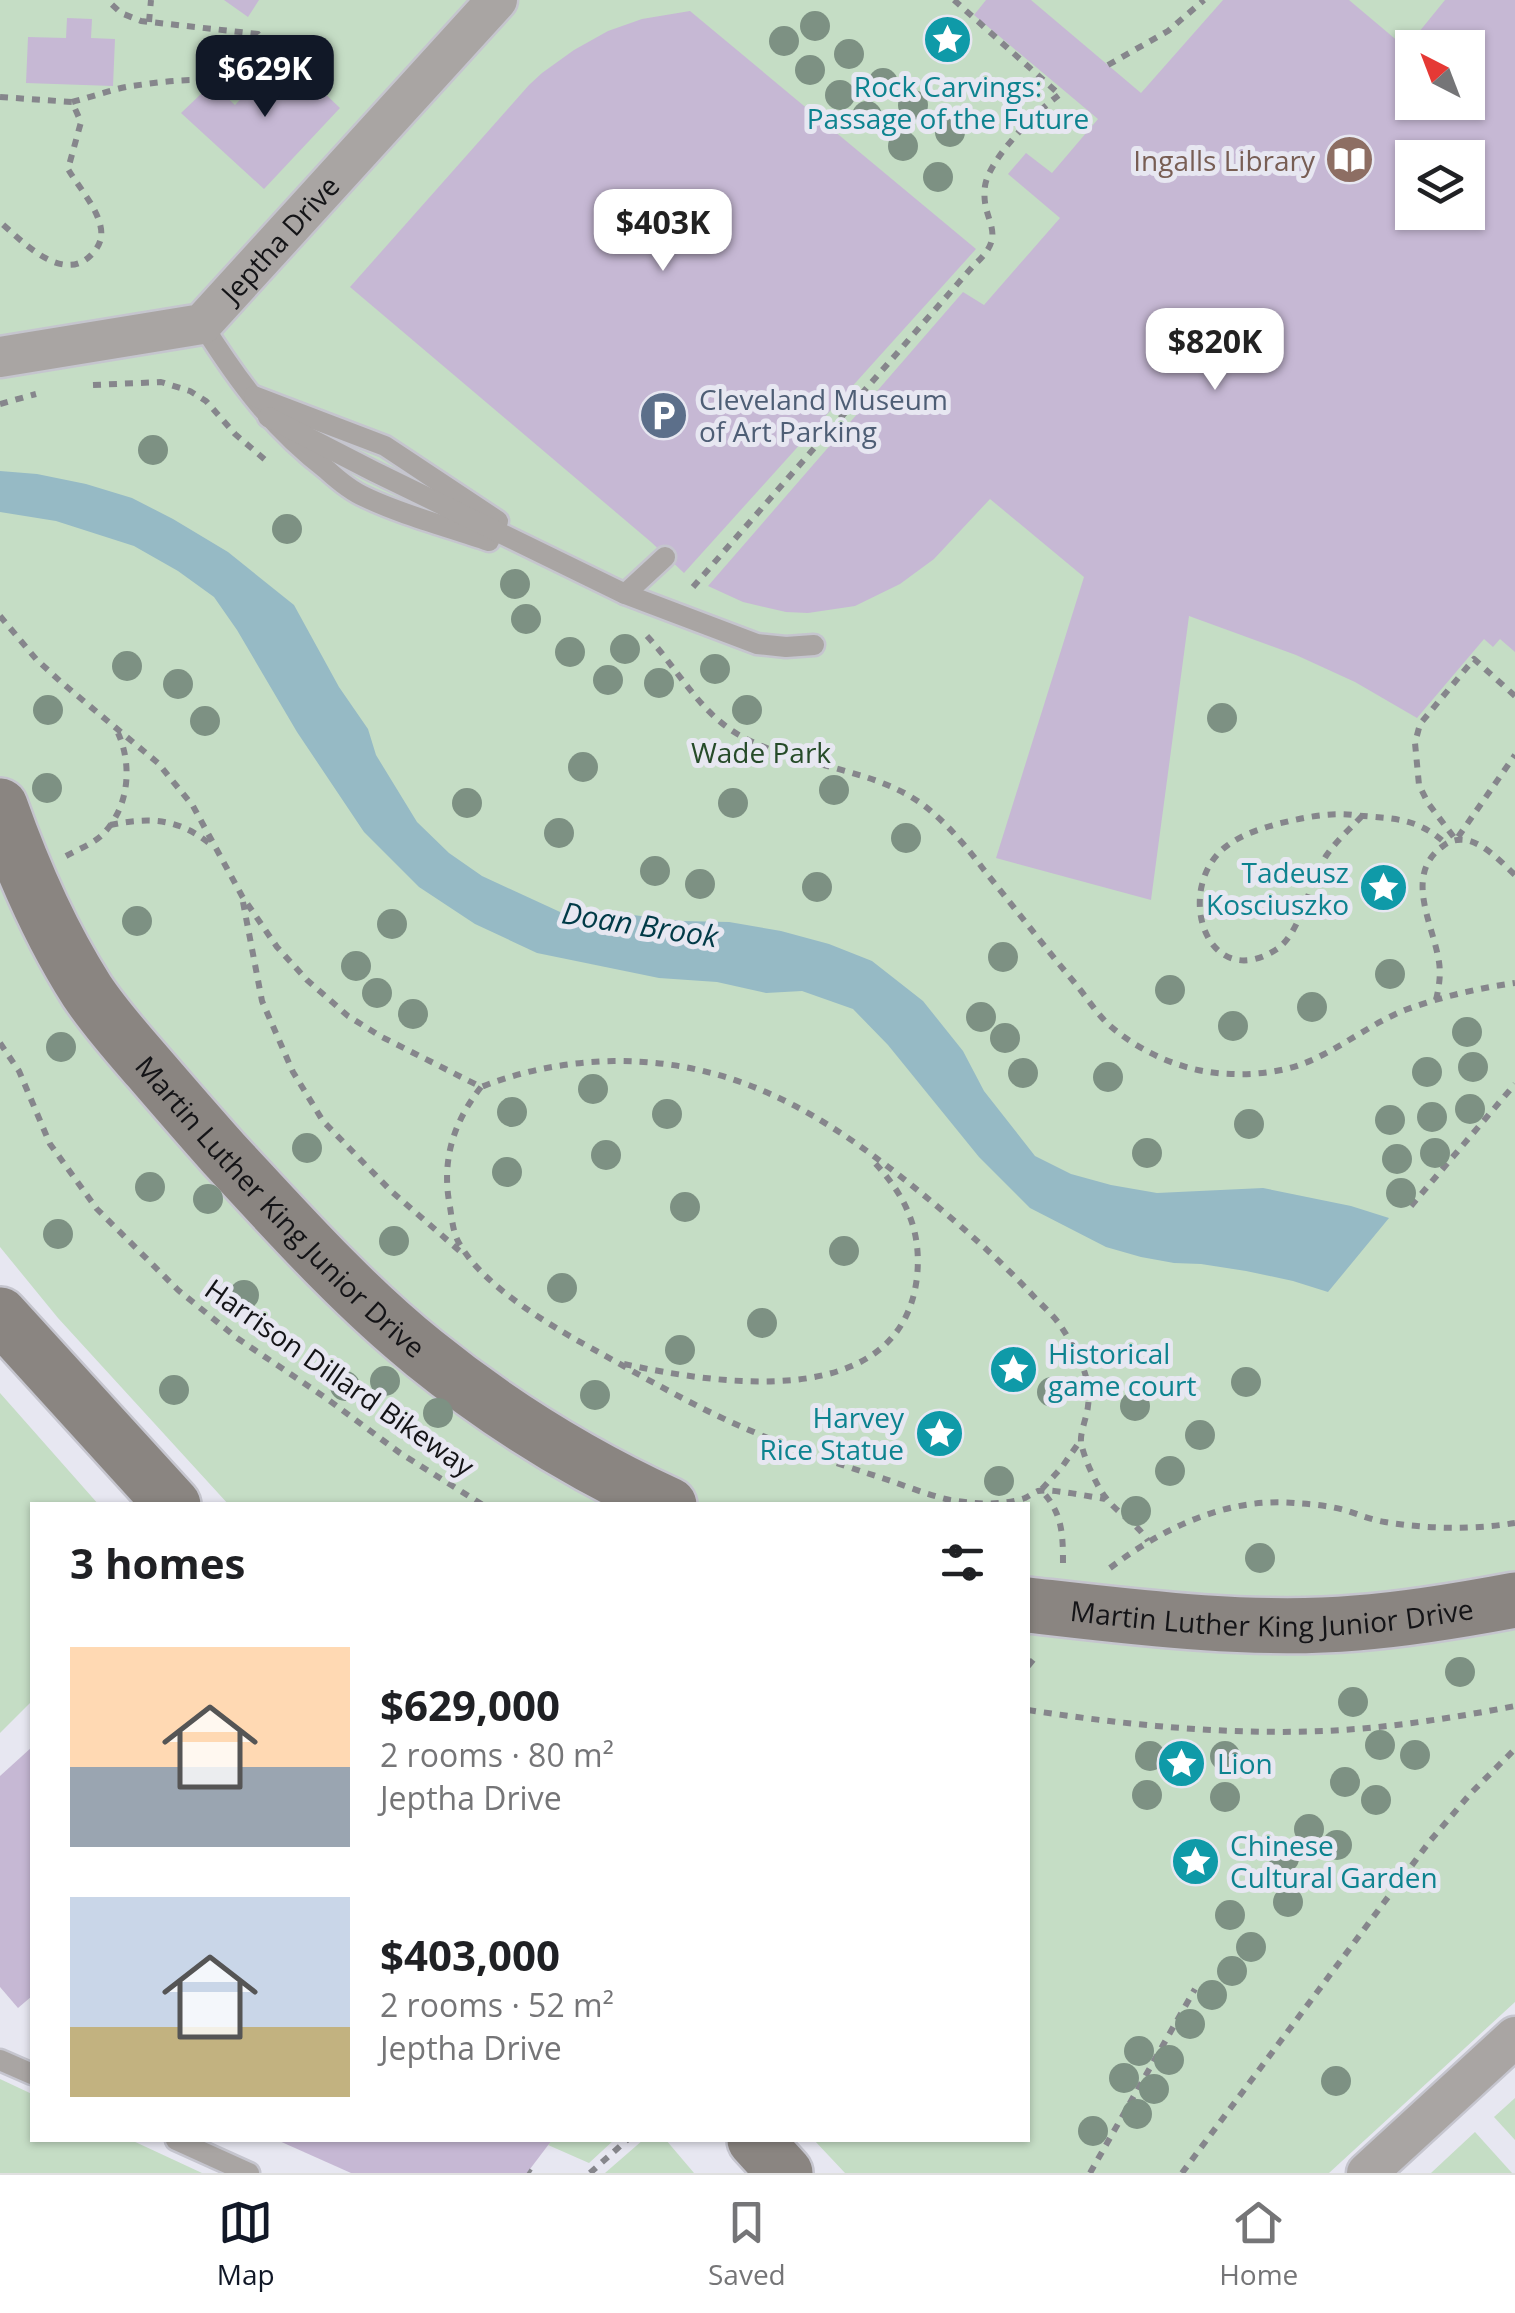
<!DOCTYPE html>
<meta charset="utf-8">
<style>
:root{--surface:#fff;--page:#f2f2f2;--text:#202124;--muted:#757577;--line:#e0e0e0;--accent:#111827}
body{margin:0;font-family:"Open Sans",sans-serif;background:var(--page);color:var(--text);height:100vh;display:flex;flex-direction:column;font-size:38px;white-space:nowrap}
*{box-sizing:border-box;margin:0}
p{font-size:32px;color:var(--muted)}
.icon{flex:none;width:55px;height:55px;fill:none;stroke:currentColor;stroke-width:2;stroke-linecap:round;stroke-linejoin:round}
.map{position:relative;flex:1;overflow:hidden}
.details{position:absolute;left:30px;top:1502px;width:1000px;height:640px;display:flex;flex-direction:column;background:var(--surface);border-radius:0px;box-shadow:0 2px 8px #0004}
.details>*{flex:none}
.needle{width:65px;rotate:318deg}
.fabs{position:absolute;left:1395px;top:30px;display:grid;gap:20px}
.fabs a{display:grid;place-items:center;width:90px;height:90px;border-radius:0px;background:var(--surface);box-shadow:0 2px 8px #0004;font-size:50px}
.price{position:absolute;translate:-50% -85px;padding:0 22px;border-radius:20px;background:#fff;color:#222;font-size:32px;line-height:65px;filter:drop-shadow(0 2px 5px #0008)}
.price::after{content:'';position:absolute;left:50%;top:60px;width:30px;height:22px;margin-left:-15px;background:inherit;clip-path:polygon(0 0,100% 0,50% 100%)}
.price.selected{background:var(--accent);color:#fff}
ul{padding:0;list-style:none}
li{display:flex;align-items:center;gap:30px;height:250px;padding:0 40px}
li span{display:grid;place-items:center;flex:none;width:280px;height:200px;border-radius:0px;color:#555}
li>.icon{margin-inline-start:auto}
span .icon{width:120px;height:120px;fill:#fffc;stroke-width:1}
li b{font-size:42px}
h2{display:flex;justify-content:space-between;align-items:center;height:120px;padding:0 40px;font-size:42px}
.tabs{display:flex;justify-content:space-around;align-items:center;height:140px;border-top:2px solid var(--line);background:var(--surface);font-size:28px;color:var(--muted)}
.tabs a{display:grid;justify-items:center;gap:5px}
.tabs .selected{color:var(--accent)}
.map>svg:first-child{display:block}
.green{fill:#c5ddc5;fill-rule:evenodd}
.water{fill:#96bac5}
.building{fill:#c6b8d4;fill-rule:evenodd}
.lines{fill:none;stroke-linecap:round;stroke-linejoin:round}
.service-casing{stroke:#c5c5ce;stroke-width:25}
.minor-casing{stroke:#c5c5ce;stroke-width:45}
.secondary-casing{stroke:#c5c5ce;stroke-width:60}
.path{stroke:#86868c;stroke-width:6;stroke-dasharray:8 8;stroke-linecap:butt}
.service{stroke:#a9a5a3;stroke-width:20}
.minor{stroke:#a9a5a3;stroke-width:40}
.secondary{stroke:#8a8581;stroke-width:55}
.tree{fill:#7d9183}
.labels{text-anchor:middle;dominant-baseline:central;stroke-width:10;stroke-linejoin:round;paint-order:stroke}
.culture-label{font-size:28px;fill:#0d838f;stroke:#e7e7f1;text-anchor:start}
.education-label{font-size:28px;fill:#785e54;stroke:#e7e7f1;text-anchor:end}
.street-label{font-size:28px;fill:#141417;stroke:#e7e7f1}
.service-label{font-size:28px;fill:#4e5e75;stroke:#e7e7f1;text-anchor:start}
.park-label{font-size:28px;fill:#264b29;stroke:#e7e7f1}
.water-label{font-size:30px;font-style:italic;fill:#013a47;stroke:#e7e7f1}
</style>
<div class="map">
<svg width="1515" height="2173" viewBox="0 0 1515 2173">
<rect width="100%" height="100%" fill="#e7e7f1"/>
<g class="green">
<path d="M 0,0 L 1515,0 L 1515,2002 L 1329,2173 L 845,2173 L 814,2140 L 1028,2140 L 1028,1505 L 229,1505 L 58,1318 L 0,1247 ZM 1412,48 L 1468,48 L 1468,102 L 1412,102 ZM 1412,158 L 1468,158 L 1468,212 L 1412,212 Z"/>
<polygon points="0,1393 99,1505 32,1505 32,1701 0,1733"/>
<polygon points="0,2079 32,2094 32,2140 131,2140 202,2173 0,2173"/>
<polygon points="1515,2098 1515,2140 1494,2117"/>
<polygon points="1475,2132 1512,2173 1431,2173"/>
<polygon points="552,2140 560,2141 614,2140 589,2163 548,2145"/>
<polygon points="643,2140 666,2140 694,2173 605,2173"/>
</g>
<polygon class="water" points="0,471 37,474 86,484 132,498 173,519 228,552 294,605 339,687 368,729 376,755 417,822 449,853 482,876 571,917 625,914 681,921 729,922 781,931 829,944 872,961 923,1001 963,1051 984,1091 1035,1156 1071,1174 1111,1185 1157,1193 1263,1188 1351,1206 1389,1218 1328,1292 1293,1281 1246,1271 1201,1264 1174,1263 1141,1257 1106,1247 1030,1208 979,1157 888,1045 853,1009 802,991 766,993 717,982 659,978 537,953 475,924 419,887 364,832 297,732 237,630 214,597 178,571 134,546 56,521 0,512"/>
<g class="building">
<polygon points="224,0 259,0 248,17"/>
<path d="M 986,0 L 1031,0 L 1141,93 L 1223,0 L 1349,0 L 1406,48 L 1445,0 L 1515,0 L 1515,652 L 1500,639 L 1493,647 L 1484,639 L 1417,718 L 1355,682 L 1296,655 L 1189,616 L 1151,900 L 996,858 L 1084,577 L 990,499 L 934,559 L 900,584 L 855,606 L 808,613 L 786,612 L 743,602 L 708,586 L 963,292 L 984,305 L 1060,218 L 1008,174 L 1026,153 L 1052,173 L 1098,119 L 974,15 ZM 1412,48 L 1468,48 L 1468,102 L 1412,102 ZM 1412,158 L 1468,158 L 1468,212 L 1412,212 Z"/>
<polygon points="690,11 976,249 684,573 651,542 350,287 529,85 542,73 574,50 608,31 642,19"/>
<polygon points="67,18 92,19 91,38 115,39 113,86 26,83 28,37 66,38"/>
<polygon points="283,54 340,108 264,189 181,113 202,93 205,94 209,91 214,96 220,91 235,105"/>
<polygon points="32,1747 32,1996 18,2008 0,1987 0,1776"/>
<polygon points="277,2140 552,2140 527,2173 351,2173"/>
</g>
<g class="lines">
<defs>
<g id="service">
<path d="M 202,324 C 238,381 273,429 327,470 C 338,480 351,491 365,497 C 402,515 449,527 489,541"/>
<polyline points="254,396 385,446 498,521"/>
<polyline points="268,417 373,471 625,594 757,644 786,647 814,645"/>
<polyline points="625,594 665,557"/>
<polyline points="0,2060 32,2074"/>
<polyline points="176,2140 249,2173"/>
</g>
<g id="minor">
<path id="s1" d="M 0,357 L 202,324 L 497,0"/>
<polyline points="1367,2173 1515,2037"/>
</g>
<g id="secondary">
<path id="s2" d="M 0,806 C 23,871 50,933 87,991 C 105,1018 128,1044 149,1068 C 174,1097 199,1126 224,1154 C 288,1223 351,1294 424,1353 C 498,1413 582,1465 669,1505"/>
<polyline points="0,1315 173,1505"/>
<path id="s3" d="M 1028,1605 C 1133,1617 1250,1632 1356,1623 C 1409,1619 1462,1610 1515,1600"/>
<polyline points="755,2140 785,2173"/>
</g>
</defs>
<use href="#service" class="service-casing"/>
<use href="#minor" class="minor-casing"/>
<use href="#secondary" class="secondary-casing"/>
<g class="path">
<polyline points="954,0 1059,94"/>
<polyline points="149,22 151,0"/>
<polyline points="1108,65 1168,31 1204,0"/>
<path d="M 0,97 L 72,102 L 81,122 L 68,169 C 78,186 95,205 100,224 C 103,235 101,244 93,253 C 64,286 23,242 0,222"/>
<path d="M 72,102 C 92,97 112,89 132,86 C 153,83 174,80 195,80 C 210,79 226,84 241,76 C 258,68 270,50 258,34 L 141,21 L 121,13 L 107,0"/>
<polyline points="93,385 161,382 190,391 206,401 235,434 270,464"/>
<polyline points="0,404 36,394"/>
<path d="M 693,587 L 974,265 C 1011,232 980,223 985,186 C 989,158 1041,106 1065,91"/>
<path d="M 0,616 L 36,659 L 61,682 L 158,763 L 193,806 L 242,896 L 277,947 L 307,980 L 348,1016 L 380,1036 L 481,1087 C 524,1070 568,1062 614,1061 C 750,1060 844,1128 944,1212 C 977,1240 1008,1268 1037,1300 C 1046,1309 1056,1318 1062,1328 C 1077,1351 1092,1378 1088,1406 C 1087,1417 1080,1432 1081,1442 C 1083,1456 1097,1487 1106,1498 C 1118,1514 1137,1523 1148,1541"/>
<path d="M 647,636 C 677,668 699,712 739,735 C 795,767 869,766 922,804 C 946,822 966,846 984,870 C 1014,907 1043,945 1074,982 C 1085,995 1095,1011 1107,1023 C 1140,1053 1186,1073 1231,1074 C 1255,1075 1282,1072 1305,1063 C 1340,1049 1370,1024 1405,1010 C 1440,997 1479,988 1515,983"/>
<polyline points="1515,696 1474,659 1420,724 1415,743 1419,785 1428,803 1456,840 1515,755"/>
<path d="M 1362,816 C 1350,829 1336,841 1326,856 C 1309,882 1301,933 1277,949 C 1205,996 1172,885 1228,845 C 1243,834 1260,829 1277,824 C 1302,818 1328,812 1353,815 C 1391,819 1415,816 1445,843"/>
<path d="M 110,825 C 150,817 178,818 210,844"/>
<path d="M 66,856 C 77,850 92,844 101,836 C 129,809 133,766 118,733"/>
<polyline points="243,902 262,1001 293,1072 323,1121 391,1191 462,1253"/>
<path d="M 1436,1000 C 1439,987 1441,975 1439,962 C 1433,923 1403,875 1443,846 C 1469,826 1497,858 1515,875"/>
<polyline points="0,1043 19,1071 50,1144 97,1209 178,1290 237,1338 326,1398 400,1453 483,1505"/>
<path d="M 481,1087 C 453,1123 441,1161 450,1207 C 452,1219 453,1233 459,1243 C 485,1289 556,1329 602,1354 C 652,1382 703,1411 756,1433 C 798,1451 842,1465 885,1479 C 906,1486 928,1495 950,1500 C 974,1504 1001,1506 1025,1498 C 1029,1496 1033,1493 1038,1491 C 1049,1488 1092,1497 1105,1499"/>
<polyline points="1411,1206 1515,1084"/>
<path d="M 624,1364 C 716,1384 901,1414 917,1277 C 922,1230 905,1194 872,1160"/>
<path d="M 1063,1563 C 1063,1533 1062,1512 1041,1490 L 1062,1467 L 1080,1441"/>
<path d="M 1110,1568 C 1163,1528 1227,1497 1295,1503 C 1312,1504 1331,1506 1348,1511 C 1360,1515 1372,1520 1385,1522 C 1428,1529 1471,1530 1515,1523"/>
<polyline points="1028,1666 1038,1654"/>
<path d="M 1028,1710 C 1126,1725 1226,1735 1325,1731 C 1388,1728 1453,1718 1515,1706"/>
<polyline points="528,2171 531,2173"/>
<polyline points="590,2173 627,2140"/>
<polyline points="1090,2173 1195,1989"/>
<polyline points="1182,2173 1430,1841 1471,1793 1515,1749"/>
</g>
<use href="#service" class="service"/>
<use href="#minor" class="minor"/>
<use href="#secondary" class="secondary"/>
</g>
<g class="tree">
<circle cx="815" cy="26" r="15"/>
<circle cx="784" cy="41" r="15"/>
<circle cx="849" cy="54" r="15"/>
<circle cx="810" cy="70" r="15"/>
<circle cx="883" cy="83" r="15"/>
<circle cx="840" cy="95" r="15"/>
<circle cx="913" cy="105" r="15"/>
<circle cx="867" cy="116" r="15"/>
<circle cx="950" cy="132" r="15"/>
<circle cx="903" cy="146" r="15"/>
<circle cx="938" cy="177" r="15"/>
<circle cx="153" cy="450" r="15"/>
<circle cx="287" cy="529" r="15"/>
<circle cx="515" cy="584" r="15"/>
<circle cx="526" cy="619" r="15"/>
<circle cx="625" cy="649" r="15"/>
<circle cx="570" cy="652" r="15"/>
<circle cx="127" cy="666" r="15"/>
<circle cx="715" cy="669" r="15"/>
<circle cx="608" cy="680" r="15"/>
<circle cx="659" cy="683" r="15"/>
<circle cx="178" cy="684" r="15"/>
<circle cx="48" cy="710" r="15"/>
<circle cx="747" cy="710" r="15"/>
<circle cx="1222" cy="718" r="15"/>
<circle cx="205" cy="721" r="15"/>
<circle cx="583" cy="767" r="15"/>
<circle cx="47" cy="788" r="15"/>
<circle cx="834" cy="790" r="15"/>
<circle cx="467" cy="803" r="15"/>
<circle cx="733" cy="803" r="15"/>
<circle cx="559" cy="833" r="15"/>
<circle cx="906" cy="838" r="15"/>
<circle cx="655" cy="871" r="15"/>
<circle cx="700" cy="884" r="15"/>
<circle cx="817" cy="887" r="15"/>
<circle cx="137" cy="921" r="15"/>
<circle cx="392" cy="924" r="15"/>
<circle cx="1003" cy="957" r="15"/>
<circle cx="356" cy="966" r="15"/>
<circle cx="1390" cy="974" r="15"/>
<circle cx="1170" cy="990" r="15"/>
<circle cx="377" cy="993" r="15"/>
<circle cx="1312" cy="1007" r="15"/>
<circle cx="413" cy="1014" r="15"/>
<circle cx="981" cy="1017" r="15"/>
<circle cx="1233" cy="1026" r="15"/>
<circle cx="1467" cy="1032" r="15"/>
<circle cx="1005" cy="1038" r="15"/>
<circle cx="61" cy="1047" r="15"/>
<circle cx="1473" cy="1067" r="15"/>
<circle cx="1427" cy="1072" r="15"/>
<circle cx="1023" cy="1073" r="15"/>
<circle cx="1108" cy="1077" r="15"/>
<circle cx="593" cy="1089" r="15"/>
<circle cx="1470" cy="1109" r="15"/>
<circle cx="512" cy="1112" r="15"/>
<circle cx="667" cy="1114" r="15"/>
<circle cx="1432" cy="1117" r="15"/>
<circle cx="1390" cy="1120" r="15"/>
<circle cx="1249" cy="1124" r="15"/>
<circle cx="307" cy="1148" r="15"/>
<circle cx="1147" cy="1153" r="15"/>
<circle cx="1435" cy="1153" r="15"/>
<circle cx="606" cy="1155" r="15"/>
<circle cx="1397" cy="1159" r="15"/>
<circle cx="507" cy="1172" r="15"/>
<circle cx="150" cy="1187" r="15"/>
<circle cx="1401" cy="1193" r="15"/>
<circle cx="208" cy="1199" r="15"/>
<circle cx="685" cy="1207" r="15"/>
<circle cx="58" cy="1234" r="15"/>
<circle cx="394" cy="1241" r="15"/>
<circle cx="844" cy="1251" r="15"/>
<circle cx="562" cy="1288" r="15"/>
<circle cx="244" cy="1295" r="15"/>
<circle cx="762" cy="1323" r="15"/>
<circle cx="680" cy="1350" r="15"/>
<circle cx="385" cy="1381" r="15"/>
<circle cx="1246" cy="1382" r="15"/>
<circle cx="345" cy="1386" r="15"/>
<circle cx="174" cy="1390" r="15"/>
<circle cx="1052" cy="1392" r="15"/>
<circle cx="595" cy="1395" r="15"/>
<circle cx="1135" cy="1406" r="15"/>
<circle cx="438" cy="1413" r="15"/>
<circle cx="1200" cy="1435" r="15"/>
<circle cx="1170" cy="1471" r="15"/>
<circle cx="999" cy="1481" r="15"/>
<circle cx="1136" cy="1511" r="15"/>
<circle cx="1260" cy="1558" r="15"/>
<circle cx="1460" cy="1672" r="15"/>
<circle cx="1353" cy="1702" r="15"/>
<circle cx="1380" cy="1745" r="15"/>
<circle cx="1415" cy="1755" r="15"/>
<circle cx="1150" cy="1756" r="15"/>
<circle cx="1225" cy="1756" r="15"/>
<circle cx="1345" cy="1782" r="15"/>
<circle cx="1147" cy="1795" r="15"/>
<circle cx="1225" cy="1797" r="15"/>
<circle cx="1376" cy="1800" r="15"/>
<circle cx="1309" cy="1829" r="15"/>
<circle cx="1337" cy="1845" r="15"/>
<circle cx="1284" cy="1858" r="15"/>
<circle cx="1288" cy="1902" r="15"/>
<circle cx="1230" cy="1915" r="15"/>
<circle cx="1251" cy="1947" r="15"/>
<circle cx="1232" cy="1971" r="15"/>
<circle cx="1212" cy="1995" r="15"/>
<circle cx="1190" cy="2024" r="15"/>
<circle cx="1139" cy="2051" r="15"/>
<circle cx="1169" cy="2060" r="15"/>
<circle cx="1124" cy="2078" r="15"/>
<circle cx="1336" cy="2081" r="15"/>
<circle cx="1154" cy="2089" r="15"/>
<circle cx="1137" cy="2114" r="15"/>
<circle cx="1093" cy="2131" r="15"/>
</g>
<defs>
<symbol id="sight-disc" viewBox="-11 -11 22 22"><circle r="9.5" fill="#0f9aa8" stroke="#e7e7f1"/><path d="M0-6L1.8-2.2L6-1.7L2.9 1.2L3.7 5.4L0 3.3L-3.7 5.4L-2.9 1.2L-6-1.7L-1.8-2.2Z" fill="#fff"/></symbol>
<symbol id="library-disc" viewBox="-11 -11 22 22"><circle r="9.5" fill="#8d6e63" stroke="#e7e7f1"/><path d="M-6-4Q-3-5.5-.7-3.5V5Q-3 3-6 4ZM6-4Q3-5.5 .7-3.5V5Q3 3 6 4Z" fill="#fff"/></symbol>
<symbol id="parking-disc" viewBox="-11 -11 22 22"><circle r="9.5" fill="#5c6f8a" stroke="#e7e7f1"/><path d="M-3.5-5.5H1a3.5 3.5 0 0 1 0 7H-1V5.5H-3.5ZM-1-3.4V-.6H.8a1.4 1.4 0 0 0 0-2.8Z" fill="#fff"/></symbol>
</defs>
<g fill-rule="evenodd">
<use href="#sight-disc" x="920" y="12" width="55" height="55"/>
<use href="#library-disc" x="1322" y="132" width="55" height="55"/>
<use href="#parking-disc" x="636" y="388" width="55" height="55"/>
<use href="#sight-disc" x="1356" y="860" width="55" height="55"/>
<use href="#sight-disc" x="986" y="1342" width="55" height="55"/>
<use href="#sight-disc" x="912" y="1406" width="55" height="55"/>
<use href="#sight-disc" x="1154" y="1736" width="55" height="55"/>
<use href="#sight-disc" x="1168" y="1834" width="55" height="55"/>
</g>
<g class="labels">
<g class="culture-label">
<text x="948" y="86" text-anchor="middle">Rock Carvings:<tspan x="948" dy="32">Passage of the Future</tspan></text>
<text x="1349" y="872" text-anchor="end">Tadeusz<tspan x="1349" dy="32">Kosciuszko</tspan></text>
<text x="1048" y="1353">Historical<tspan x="1048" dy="32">game court</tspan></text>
<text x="904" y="1417" text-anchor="end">Harvey<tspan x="904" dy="32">Rice Statue</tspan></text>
<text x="1217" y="1763">Lion</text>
<text x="1230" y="1845">Chinese<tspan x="1230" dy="32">Cultural Garden</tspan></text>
</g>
<g class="education-label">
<text x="1315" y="160">Ingalls Library</text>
</g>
<g class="street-label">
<text stroke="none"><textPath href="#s1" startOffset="320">Jeptha Drive</textPath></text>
<text stroke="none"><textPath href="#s2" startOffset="495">Martin Luther King Junior Drive</textPath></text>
<text transform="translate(340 1377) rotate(35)">Harrison Dillard Bikeway</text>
<text stroke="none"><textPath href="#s3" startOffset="245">Martin Luther King Junior Drive</textPath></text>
</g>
<g class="service-label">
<text x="699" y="399">Cleveland Museum<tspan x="699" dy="32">of Art Parking</tspan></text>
</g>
<g class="park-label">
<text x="761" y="752">Wade Park</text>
</g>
<g class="water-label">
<text transform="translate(640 924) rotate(9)">Doan Brook</text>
</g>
</g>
</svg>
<div class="fabs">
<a><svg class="needle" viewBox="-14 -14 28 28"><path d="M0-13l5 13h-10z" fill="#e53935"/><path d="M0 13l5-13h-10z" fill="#757577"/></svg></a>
<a><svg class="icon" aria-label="layers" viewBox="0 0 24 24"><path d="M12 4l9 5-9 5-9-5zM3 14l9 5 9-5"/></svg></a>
</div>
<b class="price selected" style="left:265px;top:120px">$629K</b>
<b class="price" style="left:663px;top:274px">$403K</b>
<b class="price" style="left:1215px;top:393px">$820K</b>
<section class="details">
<h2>3 homes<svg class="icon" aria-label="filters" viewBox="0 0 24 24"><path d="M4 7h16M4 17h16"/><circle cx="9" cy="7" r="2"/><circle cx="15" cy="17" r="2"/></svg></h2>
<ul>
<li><span style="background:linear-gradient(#ffd9b3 60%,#9aa5b1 0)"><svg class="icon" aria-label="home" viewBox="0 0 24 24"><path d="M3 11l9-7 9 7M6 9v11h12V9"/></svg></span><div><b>$629,000</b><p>2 rooms · 80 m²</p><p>Jeptha Drive</p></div></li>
<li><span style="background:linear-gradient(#c9d6e8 65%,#c2b280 0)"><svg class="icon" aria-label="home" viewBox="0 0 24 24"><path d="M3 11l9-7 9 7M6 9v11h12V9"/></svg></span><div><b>$403,000</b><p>2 rooms · 52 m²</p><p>Jeptha Drive</p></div></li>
</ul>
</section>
</div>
<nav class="tabs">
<a class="selected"><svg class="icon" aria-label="map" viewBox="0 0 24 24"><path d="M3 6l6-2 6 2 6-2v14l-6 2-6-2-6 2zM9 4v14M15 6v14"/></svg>Map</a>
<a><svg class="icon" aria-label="saved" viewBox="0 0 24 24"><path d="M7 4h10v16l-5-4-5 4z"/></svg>Saved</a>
<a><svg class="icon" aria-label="home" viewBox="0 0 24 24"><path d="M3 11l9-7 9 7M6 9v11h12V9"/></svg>Home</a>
</nav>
